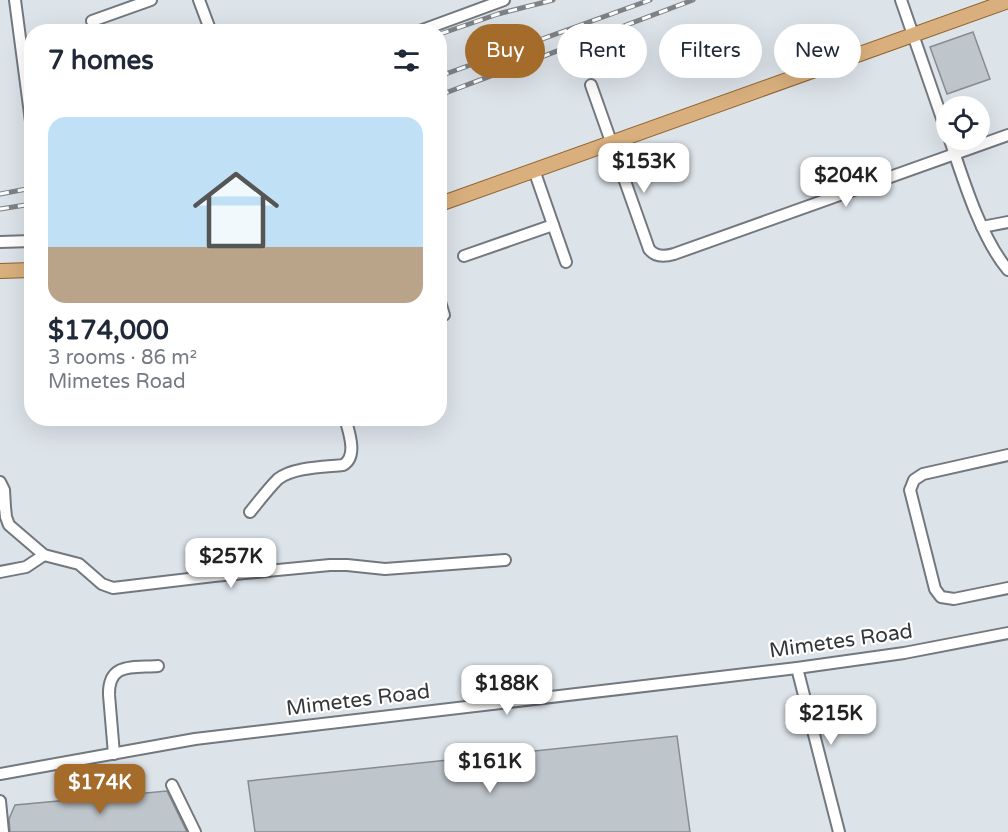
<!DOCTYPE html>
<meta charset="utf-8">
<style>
:root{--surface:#fff;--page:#f6f6f7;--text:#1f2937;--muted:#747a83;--accent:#a46b2a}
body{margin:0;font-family:"Varela Round",sans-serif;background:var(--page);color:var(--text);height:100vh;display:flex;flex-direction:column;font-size:22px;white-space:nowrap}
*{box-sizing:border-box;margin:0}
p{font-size:20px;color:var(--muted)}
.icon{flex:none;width:33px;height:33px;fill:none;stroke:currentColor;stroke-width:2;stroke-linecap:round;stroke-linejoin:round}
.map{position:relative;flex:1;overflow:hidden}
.sheet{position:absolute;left:24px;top:24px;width:423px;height:402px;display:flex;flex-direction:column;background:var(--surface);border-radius:24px;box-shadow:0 6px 24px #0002}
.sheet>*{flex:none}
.guide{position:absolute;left:465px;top:24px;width:453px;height:54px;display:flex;gap:12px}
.tools{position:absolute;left:936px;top:96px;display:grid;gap:12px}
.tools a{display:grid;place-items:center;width:54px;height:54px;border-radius:50%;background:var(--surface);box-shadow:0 6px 24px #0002;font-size:30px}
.price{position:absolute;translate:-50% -51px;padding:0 14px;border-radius:12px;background:#fff;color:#222;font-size:20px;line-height:39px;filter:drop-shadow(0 2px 3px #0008)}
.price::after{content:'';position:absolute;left:50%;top:36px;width:18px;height:14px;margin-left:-9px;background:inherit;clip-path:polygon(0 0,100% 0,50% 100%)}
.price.selected{background:var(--accent);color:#fff}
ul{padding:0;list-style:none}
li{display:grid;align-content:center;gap:12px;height:318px;padding:0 24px}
li span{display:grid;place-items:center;height:186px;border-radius:18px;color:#555}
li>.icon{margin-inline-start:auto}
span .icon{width:108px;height:108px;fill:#fffc;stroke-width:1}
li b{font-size:26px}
h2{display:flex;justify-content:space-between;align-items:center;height:72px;padding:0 24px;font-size:26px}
.tag{padding:0 21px;border-radius:27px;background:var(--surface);box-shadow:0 6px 24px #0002;font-size:21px;line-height:54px}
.tag.selected{background:var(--accent);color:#fff}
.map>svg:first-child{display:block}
.building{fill:#bec5cb;stroke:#868c92;stroke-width:1.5}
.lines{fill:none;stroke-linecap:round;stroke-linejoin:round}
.minor-casing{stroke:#72787e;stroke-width:14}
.major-casing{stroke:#8f632d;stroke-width:16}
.minor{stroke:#fff;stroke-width:10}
.major{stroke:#d9af7d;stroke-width:14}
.rail-casing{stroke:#7d8286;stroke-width:5}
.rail{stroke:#fff;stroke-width:3;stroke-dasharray:9;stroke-linecap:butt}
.labels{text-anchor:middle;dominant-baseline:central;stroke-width:4.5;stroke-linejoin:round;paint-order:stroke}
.street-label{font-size:21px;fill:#35383a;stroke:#fff}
</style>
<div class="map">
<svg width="1008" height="832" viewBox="0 0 1008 832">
<rect width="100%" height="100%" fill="#dce3e9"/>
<g class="building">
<polygon points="973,32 990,79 947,94 930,47"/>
<polygon points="677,736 690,832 255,832 248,781"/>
<polygon points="167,791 187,832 10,832 9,819 15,805"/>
</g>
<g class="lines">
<defs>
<g id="minor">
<polyline points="15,0 32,129"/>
<polyline points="199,0 211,32"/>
<polyline points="901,0 946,130"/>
<polyline points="92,21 151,0"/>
<polyline points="417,32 504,0"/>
<path d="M 591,85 L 649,249 C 655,257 664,257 674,254 L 1008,135"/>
<path d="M 950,140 C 963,179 981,238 1008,270"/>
<polyline points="534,170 566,262"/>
<polyline points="982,227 1008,222"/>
<polyline points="0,242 32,241"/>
<polyline points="464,256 553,225"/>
<polyline points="440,302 444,315"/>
<polyline points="1008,455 923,474 914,480 910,490 935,589 941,597 954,599 1008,588"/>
<polyline points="0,482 4,490 5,507"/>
<polyline points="0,504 5,507 6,517 9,525 44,555 79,564 102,584 113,588 214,576 330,565 347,565 385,569 505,560"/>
<path d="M 250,512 C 259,501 268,489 278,479 C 293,467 324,467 343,465 C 358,457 349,432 345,418"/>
<polyline points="0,572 26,567 44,555"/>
<polyline points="797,668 839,832"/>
<path d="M 114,754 L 109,695 C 108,662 133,668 158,666"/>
<polyline points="0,774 195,739 797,668 904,653 1008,633"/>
<polyline points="172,785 195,832"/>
<polyline points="0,801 3,832"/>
</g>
<g id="major">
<polyline points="440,204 1008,1"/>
<polyline points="0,271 32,270"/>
</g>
</defs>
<use href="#minor" class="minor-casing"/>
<use href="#major" class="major-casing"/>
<use href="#minor" class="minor"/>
<use href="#major" class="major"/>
<defs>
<g id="rail">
<polyline points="440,34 498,14 553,0"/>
<polyline points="440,76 650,0"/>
<polyline points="440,95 693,0"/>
<polyline points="0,194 32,188"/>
<polyline points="0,209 32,204"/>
</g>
</defs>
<use href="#rail" class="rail-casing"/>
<use href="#rail" class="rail"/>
</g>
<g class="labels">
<g class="street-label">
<text transform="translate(841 641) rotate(-8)">Mimetes Road</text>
<text transform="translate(358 700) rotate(-7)">Mimetes Road</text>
</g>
</g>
</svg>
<div class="tools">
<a><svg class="icon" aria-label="locate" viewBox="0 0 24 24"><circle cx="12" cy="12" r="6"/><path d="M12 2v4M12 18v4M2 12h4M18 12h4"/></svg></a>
</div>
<b class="price" style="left:644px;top:194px">$153K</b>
<b class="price" style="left:846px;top:208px">$204K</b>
<b class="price" style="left:231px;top:589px">$257K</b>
<b class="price" style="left:507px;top:716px">$188K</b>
<b class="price" style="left:831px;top:746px">$215K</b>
<b class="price" style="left:490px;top:794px">$161K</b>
<b class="price selected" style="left:100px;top:815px">$174K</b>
<div class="guide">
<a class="tag selected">Buy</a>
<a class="tag">Rent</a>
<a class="tag">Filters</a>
<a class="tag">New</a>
</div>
<section class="sheet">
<h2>7 homes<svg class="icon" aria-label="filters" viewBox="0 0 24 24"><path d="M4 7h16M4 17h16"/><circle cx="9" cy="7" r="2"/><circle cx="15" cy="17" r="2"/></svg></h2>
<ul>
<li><span style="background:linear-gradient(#bfe0f5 70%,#b9a48a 0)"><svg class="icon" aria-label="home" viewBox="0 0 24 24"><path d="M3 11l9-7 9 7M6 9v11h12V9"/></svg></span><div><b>$174,000</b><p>3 rooms · 86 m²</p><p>Mimetes Road</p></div></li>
</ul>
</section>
</div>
